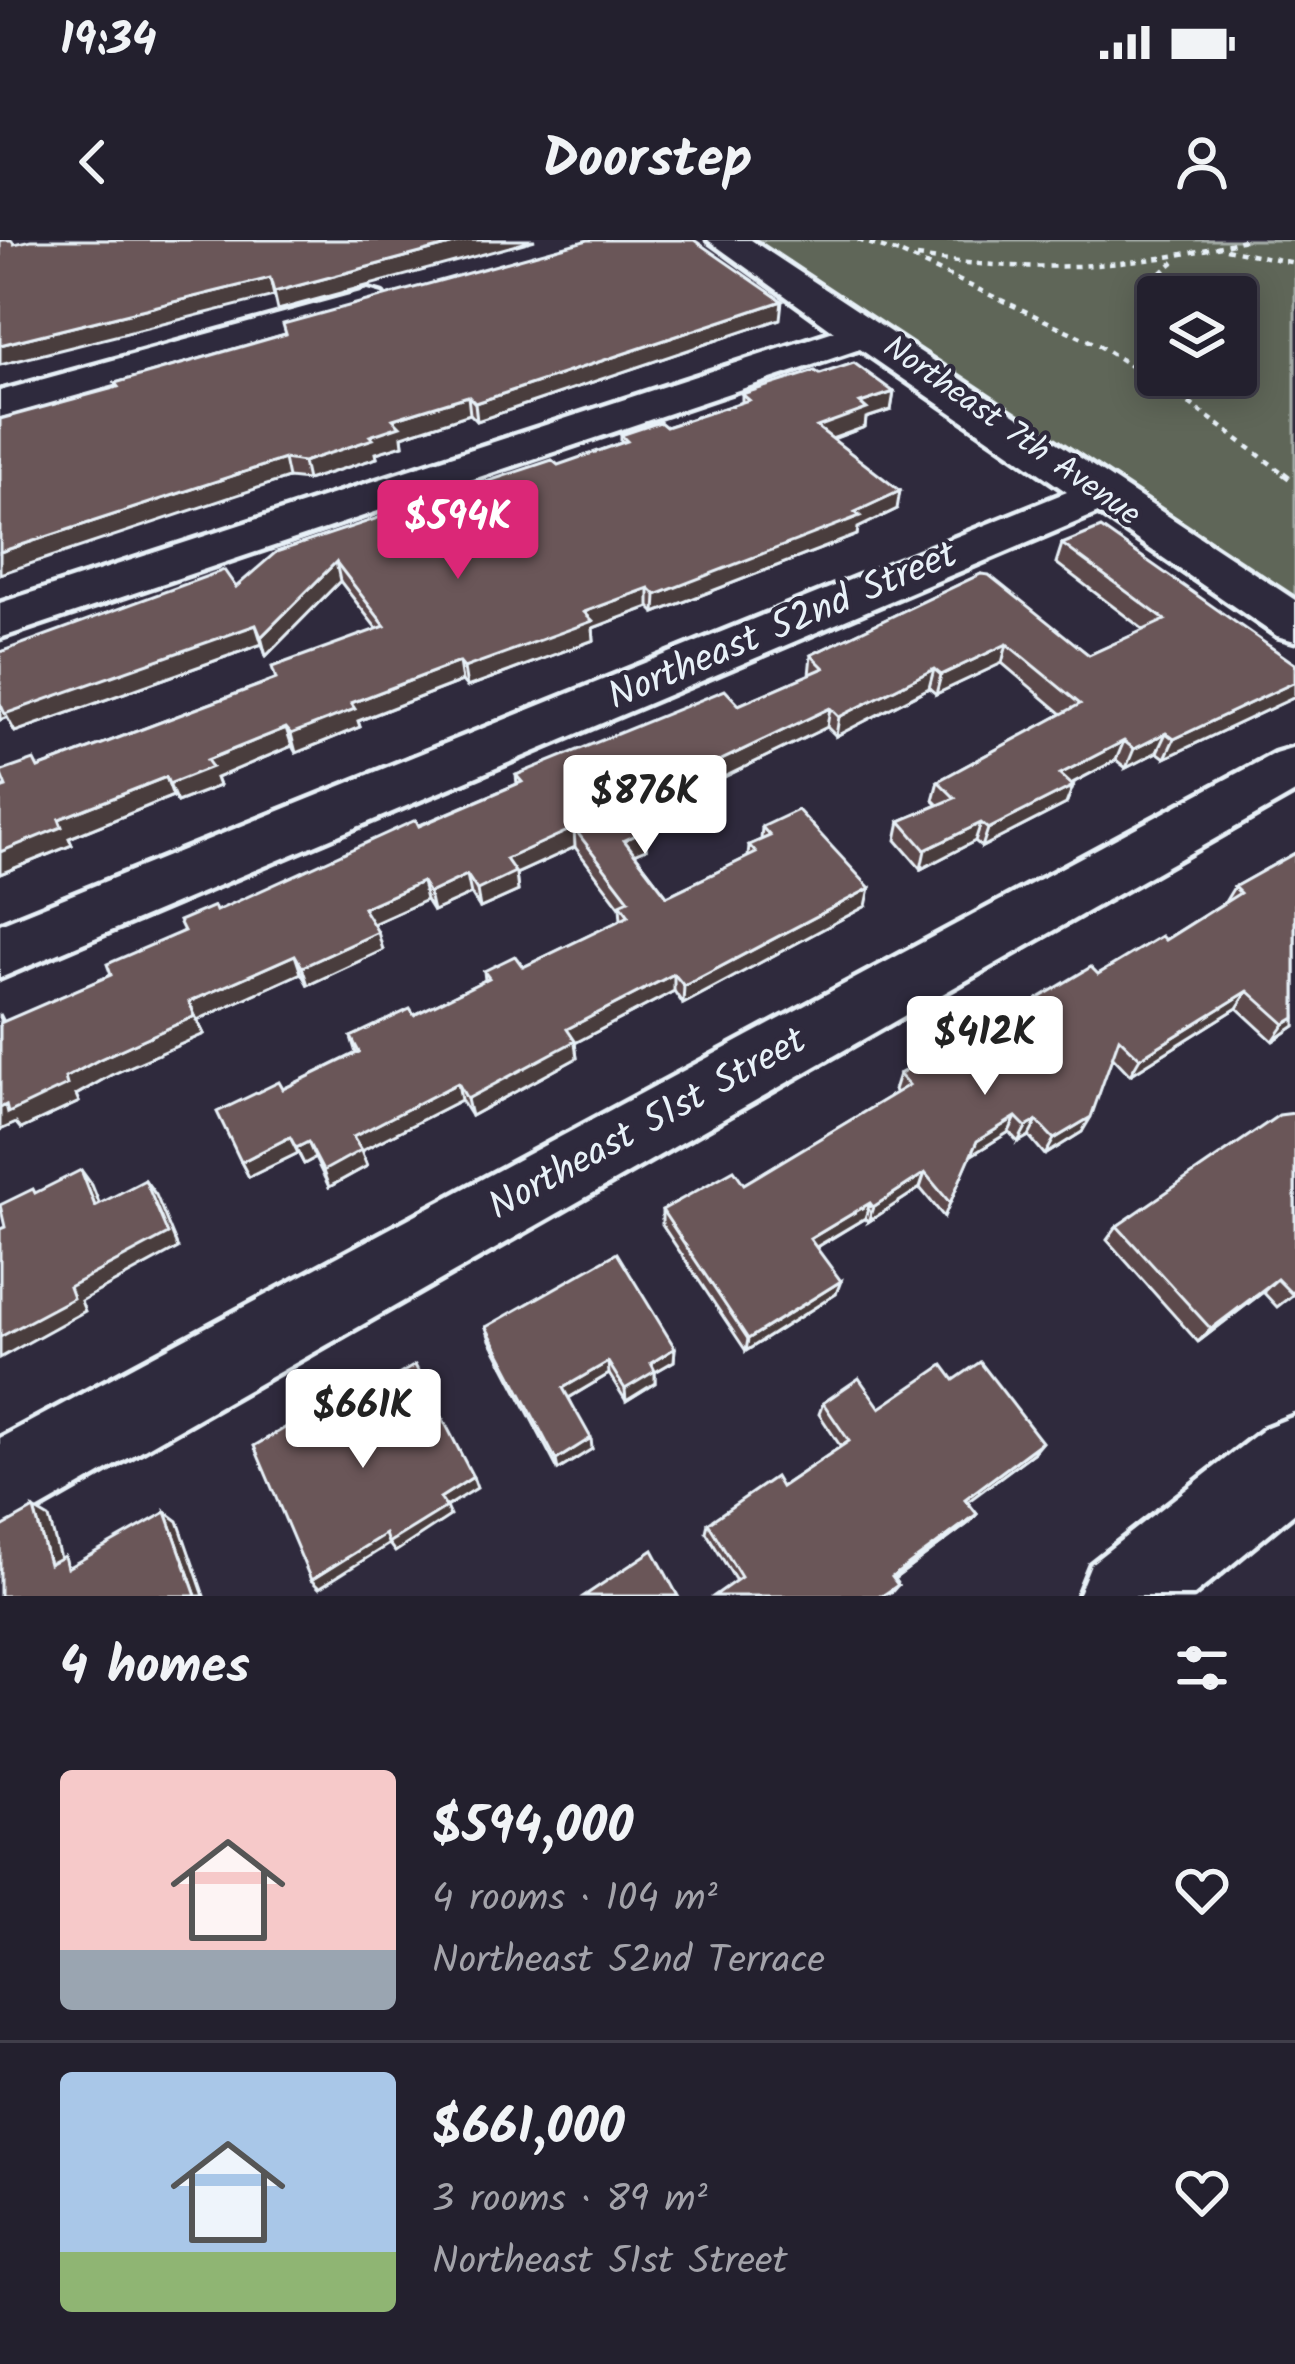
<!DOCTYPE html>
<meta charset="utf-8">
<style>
:root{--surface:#23202e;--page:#2f2d3a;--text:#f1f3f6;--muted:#a3a3aa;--line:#403e4a;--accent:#db2777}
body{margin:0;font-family:Kalam,sans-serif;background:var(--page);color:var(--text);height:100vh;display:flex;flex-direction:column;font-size:45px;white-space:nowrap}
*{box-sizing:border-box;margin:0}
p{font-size:39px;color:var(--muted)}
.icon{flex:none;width:66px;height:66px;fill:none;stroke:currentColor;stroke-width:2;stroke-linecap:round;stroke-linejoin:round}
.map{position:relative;height:1356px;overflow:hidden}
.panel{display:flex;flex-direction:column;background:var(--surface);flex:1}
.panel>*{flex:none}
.buttons{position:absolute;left:1137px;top:36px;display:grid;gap:24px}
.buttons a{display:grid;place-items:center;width:120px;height:120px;border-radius:12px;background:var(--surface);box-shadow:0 6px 30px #0003,0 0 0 3px var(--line);font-size:60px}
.price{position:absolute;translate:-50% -102px;padding:0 27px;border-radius:12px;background:#fff;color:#222;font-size:39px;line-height:78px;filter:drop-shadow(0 3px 6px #0008)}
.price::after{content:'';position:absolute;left:50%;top:72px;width:36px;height:27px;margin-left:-18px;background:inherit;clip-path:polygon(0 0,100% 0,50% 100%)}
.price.on{background:var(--accent);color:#fff}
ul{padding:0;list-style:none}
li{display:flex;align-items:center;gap:36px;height:300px;padding:0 60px}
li+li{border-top:3px solid var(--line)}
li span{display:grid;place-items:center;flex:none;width:336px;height:240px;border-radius:12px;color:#555}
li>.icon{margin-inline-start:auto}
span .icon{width:144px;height:144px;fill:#fffc;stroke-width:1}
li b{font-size:51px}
h2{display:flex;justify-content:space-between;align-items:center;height:144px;padding:0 60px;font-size:51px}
.status{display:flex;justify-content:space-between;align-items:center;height:84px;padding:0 60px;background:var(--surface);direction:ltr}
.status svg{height:33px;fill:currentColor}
header{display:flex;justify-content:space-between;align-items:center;height:156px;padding:0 60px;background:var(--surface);font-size:54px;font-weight:700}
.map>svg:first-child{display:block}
.green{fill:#5f6659;stroke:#a4aca8;stroke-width:3;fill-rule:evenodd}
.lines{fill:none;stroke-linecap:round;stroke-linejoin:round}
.minor-casing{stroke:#e8f1f8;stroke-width:9}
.path-far1{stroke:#e8f1f8;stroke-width:4.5;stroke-dasharray:6 6;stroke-linecap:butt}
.path{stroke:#e8f1f8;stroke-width:6;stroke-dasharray:8 8;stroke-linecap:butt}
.minor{fill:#2f2a3d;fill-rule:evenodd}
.wall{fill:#5b4a4c;stroke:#e8f1f8;stroke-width:3}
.shaded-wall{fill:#4a3c3e;stroke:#e8f1f8;stroke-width:3}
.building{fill:#6a5658;stroke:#e8f1f8;stroke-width:3}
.labels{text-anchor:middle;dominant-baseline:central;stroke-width:9;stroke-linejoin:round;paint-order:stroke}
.far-street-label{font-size:33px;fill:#e8f1f8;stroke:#2f2a3d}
.street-label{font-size:39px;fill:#e8f1f8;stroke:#2f2a3d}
</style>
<div class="status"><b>19:34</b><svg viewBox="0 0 49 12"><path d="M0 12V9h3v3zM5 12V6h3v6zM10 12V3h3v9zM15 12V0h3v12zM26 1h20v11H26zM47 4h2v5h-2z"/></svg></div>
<header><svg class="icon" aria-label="back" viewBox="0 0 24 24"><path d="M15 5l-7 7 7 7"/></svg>Doorstep<svg class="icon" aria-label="person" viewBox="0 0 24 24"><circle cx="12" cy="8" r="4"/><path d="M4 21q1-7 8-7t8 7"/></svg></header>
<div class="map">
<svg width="1295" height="1356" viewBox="0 0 1295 1356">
<rect width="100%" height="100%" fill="#2f2a3d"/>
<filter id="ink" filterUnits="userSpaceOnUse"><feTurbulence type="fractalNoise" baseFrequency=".00833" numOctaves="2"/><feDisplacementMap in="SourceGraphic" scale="24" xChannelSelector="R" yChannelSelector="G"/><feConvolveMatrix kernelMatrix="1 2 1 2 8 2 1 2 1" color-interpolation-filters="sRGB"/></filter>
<g filter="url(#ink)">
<path class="green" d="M 726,0 L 1295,0 L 1295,384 ZM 1158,57 L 1236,57 L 1236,135 L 1158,135 Z"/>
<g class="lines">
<defs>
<g id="minor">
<polygon points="708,0 751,0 1295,360 1295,401 1277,396 1098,273 0,738 0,684 1067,252 860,109 0,398 0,363 834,91"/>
<polygon points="368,50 382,54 387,62 382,70 0,177 0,151"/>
<polygon points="1295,507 1295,553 30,1274 0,1287 0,1198 1275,513"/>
<polygon points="1295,1176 1295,1272 1193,1356 1078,1356 1091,1324 1265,1188"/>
</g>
</defs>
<use href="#minor" class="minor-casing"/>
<g class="path-far1">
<polyline points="858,0 902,14"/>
<polyline points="1226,9 1295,23"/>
<polyline points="902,14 1098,105 1192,165 1287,236"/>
<path d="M 917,17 C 1029,33 1135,30 1244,0"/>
<path d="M 1158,131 C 1130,87 1132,55 1174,22"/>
</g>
<polyline class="path" points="1283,233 1295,242"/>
<use href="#minor" class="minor"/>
</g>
<g class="wall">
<polygon points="780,79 477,181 470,174 402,196 403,205 376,213 377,218 307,240 288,238 220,259 117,148 115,143 285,94"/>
<polygon points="820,134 894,152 891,170 866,178 865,187 833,199 897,269 858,288 857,295 655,373 649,367 593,388 594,400 467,447 462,441 358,481 360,487 296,513 292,506 216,538 219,546 177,562 173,556 69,598 72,605 0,634 0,549 38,528 275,439 377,389 340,341 266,416 262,404 15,492 7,477 0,480 0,412 236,347 621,203 621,195 666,187 742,162 742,154"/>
<polygon points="1062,304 1295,424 1295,457 1165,518 1157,512 1126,528 1116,520 1071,544 1073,546 1066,564 982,607 975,601 921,629 896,600 900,581 938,565 933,560 938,541 1062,474 1002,423 936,454 929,448 836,496 827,487 648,574 648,588 645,589 646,609 635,614 667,656 748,617 749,605 761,600 762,587 866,666 683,764 674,751 575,803 577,818 471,876 461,860 361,911 367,926 329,947 315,918 304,924 298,913 249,937 241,922 283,849 356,813 351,797 414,775 485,740 484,731 523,727 621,680 620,667 575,607 516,634 518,651 480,668 471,654 433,671 426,660 373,684 383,710 308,745 301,733 197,780 204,794 111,835 76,855 79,862 21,889 16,883 0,890 0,774 4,782 111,735 216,671 517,544 516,535 739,465 809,435 811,415 981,334 1089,415 1144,390 1056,323"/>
<polygon points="1295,613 1295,786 1273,801 1237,768 1130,835 1112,816 1082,892 1045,915 1029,896 1018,902 1009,892 970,916 944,977 920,948 868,982 865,978 816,1008 836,1054 746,1111 662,985 662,970 744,944 896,853 894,850 899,834 1009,825 1098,734 1165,700 1225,662 1234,647"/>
<polygon points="1295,873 1295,1053 1277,1067 1263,1052 1198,1102 1107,1000 1117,986"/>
<polygon points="486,1087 675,1108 674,1121 655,1132 655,1143 626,1161 609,1134 569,1158 592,1209 558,1230 490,1100"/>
<polygon points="954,1140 1033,1213 967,1261 977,1274 969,1283 894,1339 898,1345 891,1353 736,1341 706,1292 708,1283 781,1247 841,1207 819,1174 823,1163 880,1168"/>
</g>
<g class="shaded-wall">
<polygon points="469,0 535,0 278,70 274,52"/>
<polygon points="270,38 274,56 0,125 0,105"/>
<polygon points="782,61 780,79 477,181 475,163"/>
<polygon points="894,152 891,170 866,178 865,187 815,205 817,187 860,163"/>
<polygon points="468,156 470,174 402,196 403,205 376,213 377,218 307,240 303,222 370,196 393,179"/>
<polygon points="284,219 288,238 0,334 0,312"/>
<polygon points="900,251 897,269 858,288 857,295 655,373 656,355 855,272"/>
<polygon points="336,322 340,341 266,416 261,397"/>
<polygon points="649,348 649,367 593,388 594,400 467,447 464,428 584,372"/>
<polygon points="256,385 262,404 15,492 7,477 0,480 0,462"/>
<polygon points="1007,404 1002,423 936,454 941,435"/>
<polygon points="459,422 462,441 358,481 360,487 296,513 291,494 351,463"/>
<polygon points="934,429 929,448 836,496 839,477"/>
<polygon points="1295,442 1295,457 1165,518 1174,499"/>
<polygon points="830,468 827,487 648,574 648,588 634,594 634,576 640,559"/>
<polygon points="286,488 292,506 216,538 219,546 177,562 169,544 207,520"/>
<polygon points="1166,493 1157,512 1126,528 1134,509"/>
<polygon points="1124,501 1116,520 1053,553 1060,534"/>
<polygon points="166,537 173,556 69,598 72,605 0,634 0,612 59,579"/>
<polygon points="1073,546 1066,564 982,607 988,589"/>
<polygon points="981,583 975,601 921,629 925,610"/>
<polygon points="574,588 575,607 516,634 518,651 480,668 477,650 506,619"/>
<polygon points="646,590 646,609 624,618 624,600"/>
<polygon points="467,635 471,654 433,671 429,653"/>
<polygon points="422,642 426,660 368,686 363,668"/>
<polygon points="870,648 866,666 683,764 684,746"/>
<polygon points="378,692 383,710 308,745 302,727"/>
<polygon points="295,715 301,733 197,780 189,762"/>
<polygon points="674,734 674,751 575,803 577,818 471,876 467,859 567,789"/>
<polygon points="1248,751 1237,768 1130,835 1140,818"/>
<polygon points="195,776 204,794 111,835 76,855 79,862 21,889 16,883 0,890 0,868 65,838 100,819"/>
<polygon points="1295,778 1295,786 1273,801 1285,784"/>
<polygon points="458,843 461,860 361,911 367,926 329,947 323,931 353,897"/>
<polygon points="1016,877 1009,892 970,916 977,901"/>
<polygon points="1091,877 1082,892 1045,915 1054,899"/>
<polygon points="1037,881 1029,896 1018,902 1026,887"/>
<polygon points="290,897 298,913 249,937 241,922"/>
<polygon points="308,902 315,918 304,924 296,908"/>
<polygon points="81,930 92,945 106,980 95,966"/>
<polygon points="925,933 920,948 868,982 873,967"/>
<polygon points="145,940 156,955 178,1008 81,1061 85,1071 0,1118 0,1097 69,1047"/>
<polygon points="870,963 865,978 806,1013 810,999"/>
<polygon points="1277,1039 1263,1052 1198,1102 1211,1089"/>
<polygon points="841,1041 836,1054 746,1111 748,1099"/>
<polygon points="675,1108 674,1121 655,1132 655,1143 626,1161 625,1149 651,1123"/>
<polygon points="608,1122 609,1134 565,1160 563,1148"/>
<polygon points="591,1198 592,1209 558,1230 556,1220"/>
<polygon points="1042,1202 1033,1213 958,1269 965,1259"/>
<polygon points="473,1237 477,1248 446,1267 450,1276 395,1312 389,1304 319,1348 311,1340"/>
<polygon points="34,1269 49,1278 64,1333 49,1324"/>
<polygon points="166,1272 178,1281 204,1356 196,1356"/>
<polygon points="977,1274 969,1283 886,1345 892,1337"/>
</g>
<g class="building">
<polygon points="0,0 12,0 14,4 31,0 469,0 274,52 270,38 0,105"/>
<polygon points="588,0 694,0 782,61 475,163 468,156 393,179 400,186 370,196 373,199 303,222 284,219 0,312 0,179 118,147 115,143 286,94 283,84"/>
<polygon points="854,123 894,152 860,163 867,169 817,187 900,251 855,272 860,276 656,355 649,348 584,372 593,381 464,428 459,422 351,463 355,469 291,494 286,488 207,520 212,527 169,544 166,537 59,579 62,587 0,612 0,549 6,547 0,532 34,520 38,528 276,439 272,427 385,386 336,322 261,397 256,385 5,474 0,463 0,412 224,330 236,347 276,312 552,220 558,225 627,201 621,195 660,182 666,187 749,160 742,154 815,131 820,134"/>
<polygon points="1101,288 1295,424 1295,442 1174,499 1166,493 1134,509 1124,501 1060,534 1073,546 988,589 981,583 925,610 900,581 955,558 938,541 1080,464 1007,404 941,435 934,429 839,477 830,468 640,559 648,569 634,576 646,590 624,600 667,656 756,613 749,605 770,596 762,587 798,570 870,648 684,746 674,734 567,789 575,801 467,859 458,843 353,897 361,910 323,931 308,902 296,908 290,897 241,922 217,872 279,842 283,849 359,812 351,797 410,769 414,775 489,738 484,731 515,716 523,727 629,676 620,664 629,660 574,588 506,619 515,632 477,650 467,635 429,653 422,642 363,668 378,692 302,727 295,715 189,762 195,776 100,819 65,838 67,845 8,873 6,865 0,868 0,783 111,735 107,724 184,691 179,681 214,666 216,671 416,580 419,586 522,542 516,535 725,450 739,465 824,428 811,415 981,334 989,335 1089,415 1165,380 1062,304"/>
<polygon points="1295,613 1295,778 1285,784 1248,751 1140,818 1119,798 1091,877 1054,899 1037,881 1026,887 1016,877 977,901 950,963 925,933 873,967 870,963 810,999 841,1041 748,1099 662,970 734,930 744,944 909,845 899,834 977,789 1010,825 1037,759 1091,727 1098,734 1161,696 1165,700 1240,653 1234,647"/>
<polygon points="1295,873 1295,1050 1291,1053 1277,1039 1211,1089 1117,986 1279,875"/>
<polygon points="81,930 95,966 145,940 168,994 69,1047 73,1058 0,1097 0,989 5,987 0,965 33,949 35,953"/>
<polygon points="617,1013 675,1108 651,1123 655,1131 625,1149 608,1122 563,1148 591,1198 556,1220 486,1087"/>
<polygon points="980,1122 1042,1202 965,1259 977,1274 892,1337 898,1345 882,1356 714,1356 741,1337 708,1283 775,1237 781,1247 849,1201 823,1163 859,1138 880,1168 943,1125 954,1140"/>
<polygon points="415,1125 473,1237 440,1258 446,1267 388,1303 385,1294 311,1340 254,1206 316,1170 320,1181"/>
<polygon points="34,1269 49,1324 64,1316 67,1328 166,1272 196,1356 0,1356 0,1288"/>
<polygon points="653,1310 678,1356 584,1356"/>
</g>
</g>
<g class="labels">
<g class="far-street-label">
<text transform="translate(1011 192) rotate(35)">Northeast 7th Avenue</text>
</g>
<g class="street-label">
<text transform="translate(783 387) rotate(-23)">Northeast 52nd Street</text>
<text transform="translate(648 885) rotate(-29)">Northeast 51st Street</text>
</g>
</g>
</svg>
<div class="buttons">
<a><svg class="icon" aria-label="layers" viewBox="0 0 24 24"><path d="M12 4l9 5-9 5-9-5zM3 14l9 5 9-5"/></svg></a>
</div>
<b class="price on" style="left:458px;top:342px">$594K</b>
<b class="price" style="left:645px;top:617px">$876K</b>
<b class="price" style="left:985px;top:858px">$412K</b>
<b class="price" style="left:363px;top:1231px">$661K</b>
</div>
<section class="panel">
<h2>4 homes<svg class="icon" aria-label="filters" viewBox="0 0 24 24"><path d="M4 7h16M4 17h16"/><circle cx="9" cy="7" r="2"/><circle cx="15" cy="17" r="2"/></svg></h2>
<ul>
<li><span style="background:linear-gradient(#f6c9c9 75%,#9aa5b1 0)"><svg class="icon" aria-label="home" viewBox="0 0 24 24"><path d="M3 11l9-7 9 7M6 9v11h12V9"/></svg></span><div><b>$594,000</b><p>4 rooms · 104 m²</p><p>Northeast 52nd Terrace</p></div><svg class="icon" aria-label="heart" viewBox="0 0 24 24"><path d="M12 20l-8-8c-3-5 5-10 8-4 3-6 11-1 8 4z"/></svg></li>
<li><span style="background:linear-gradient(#a9c7e8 75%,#8fb573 0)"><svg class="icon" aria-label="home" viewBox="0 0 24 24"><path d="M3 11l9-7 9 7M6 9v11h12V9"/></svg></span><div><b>$661,000</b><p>3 rooms · 89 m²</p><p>Northeast 51st Street</p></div><svg class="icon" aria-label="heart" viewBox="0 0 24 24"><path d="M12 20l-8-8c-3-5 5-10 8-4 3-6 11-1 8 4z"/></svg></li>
</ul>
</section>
